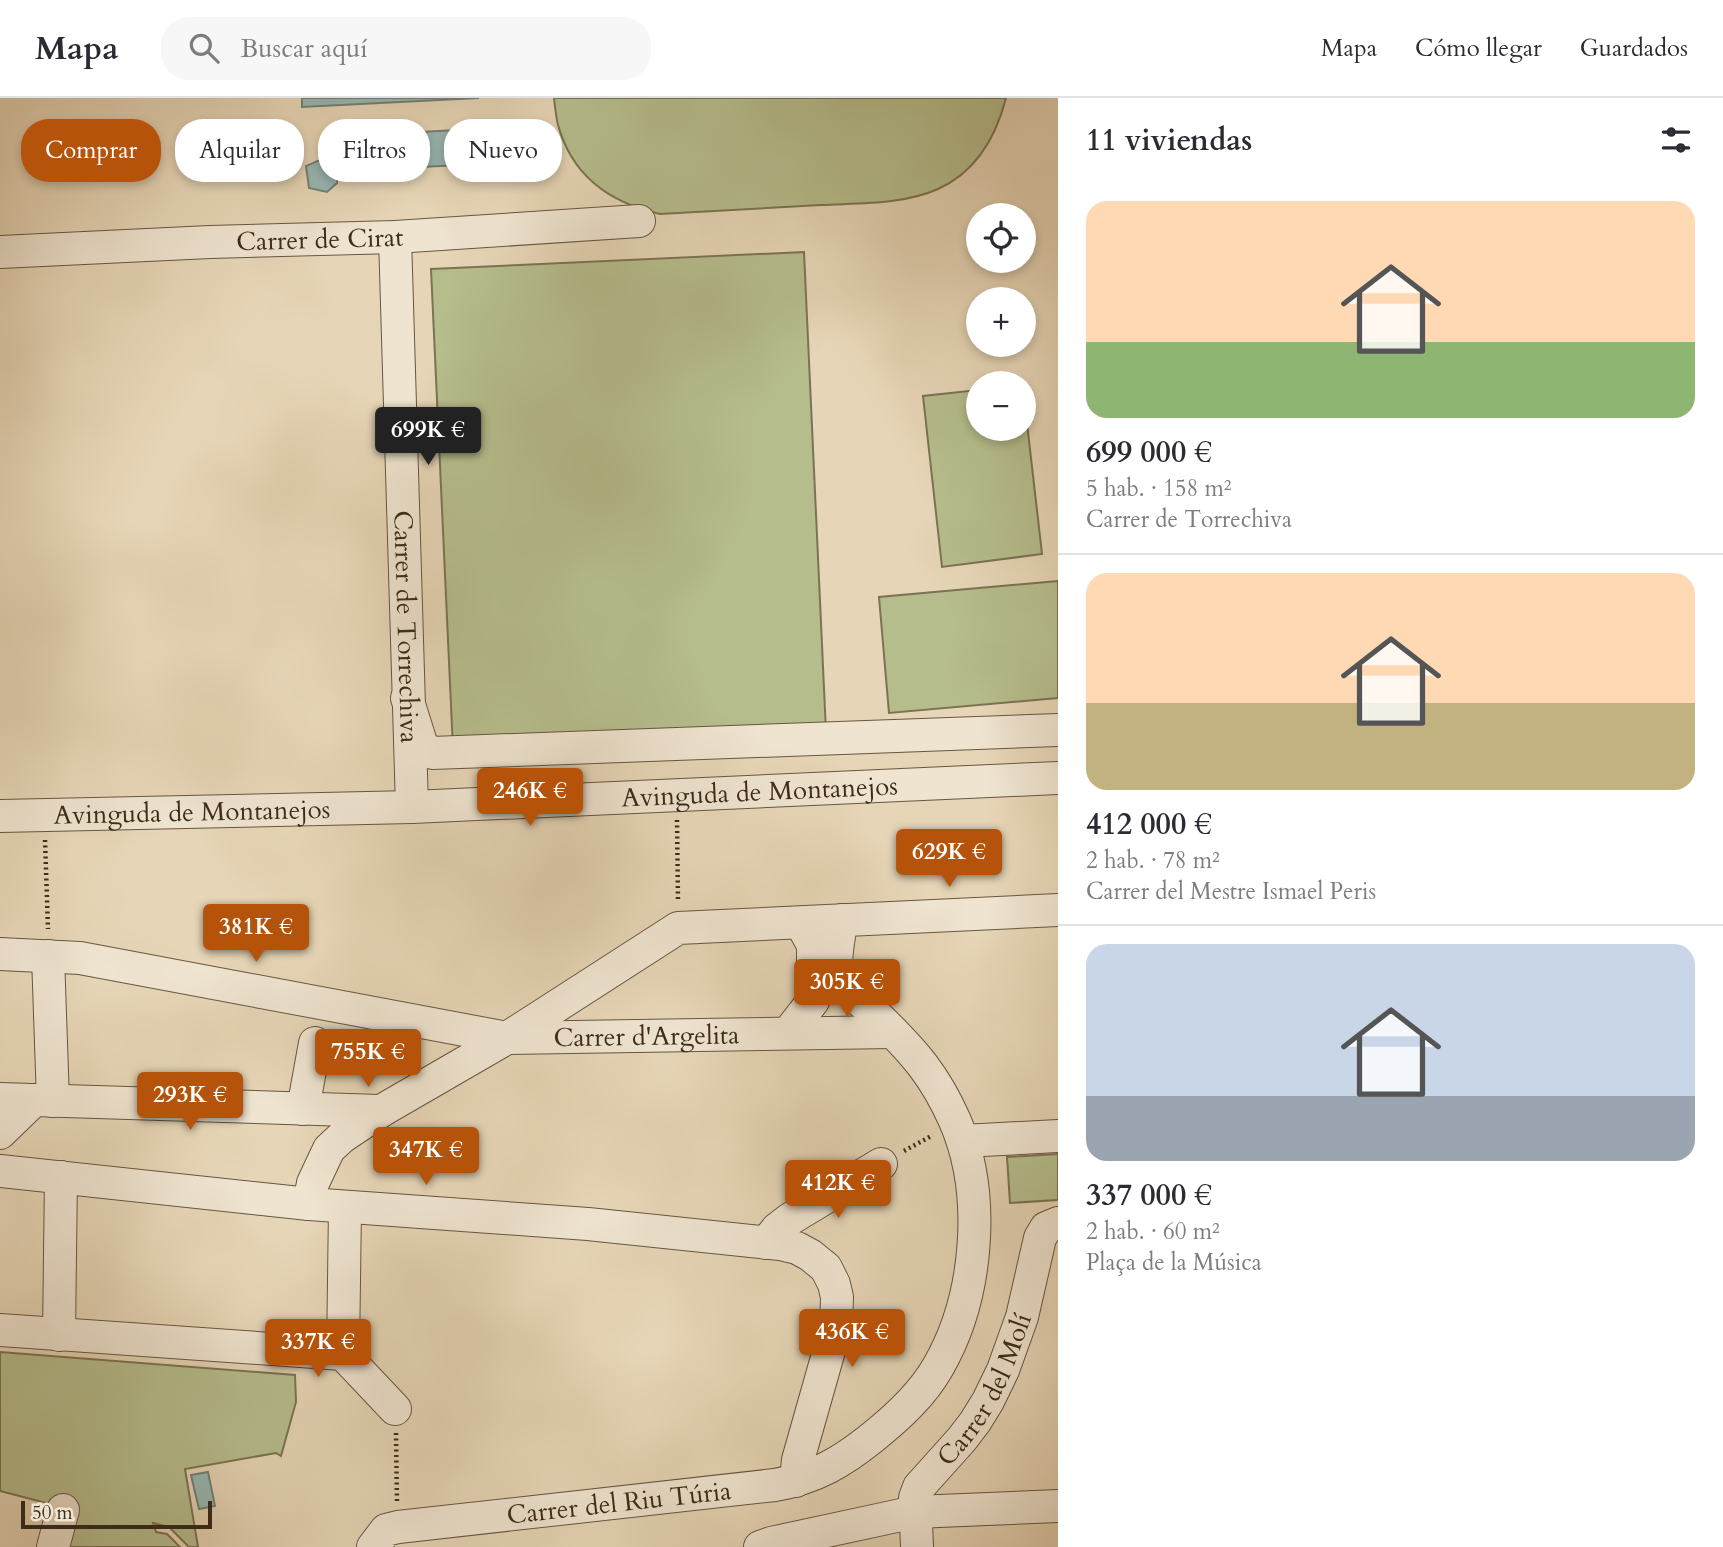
<!DOCTYPE html>
<html lang="es">
<meta charset="utf-8">
<style>
:root{--surface:#fff;--page:#f7f7f7;--text:#2b2b33;--muted:#7c7c81;--line:#e1e1e2;--accent:#b45309}
body{margin:0;font-family:Cardo,serif;background:var(--page);color:var(--text);height:100vh;display:flex;flex-direction:column;font-size:26px;white-space:nowrap}
*{box-sizing:border-box;margin:0}
p{font-size:23px;color:var(--muted)}
.icon{flex:none;width:38px;height:38px;fill:none;stroke:currentColor;stroke-width:2;stroke-linecap:round;stroke-linejoin:round}
.map{position:relative;flex:1;overflow:hidden}
.panel{display:flex;flex-direction:column;background:var(--surface);width:665px}
.panel>*{flex:none}
.hud{position:absolute;left:21px;top:21px;width:665px;height:63px;display:flex;gap:14px}
.buttons{position:absolute;left:966px;top:105px;display:grid;gap:14px}
.buttons a{display:grid;place-items:center;width:70px;height:70px;border-radius:50%;background:var(--surface);box-shadow:0 4px 10px #0003;font-size:35px}
.scale{position:absolute;left:21px;bottom:18px;width:191px;box-sizing:border-box;padding-left:7px;border:4px solid #3d2c18;border-top:0;font-size:19px;line-height:24px;white-space:nowrap;color:#3d2c18;-webkit-text-stroke:5px #efe4d0;paint-order:stroke}
.price{position:absolute;translate:-50% -60px;padding:0 16px;border-radius:7px;background:var(--accent);color:#fff;font-size:23px;line-height:46px;filter:drop-shadow(0 2px 4px #0008)}
.price::after{content:'';position:absolute;left:50%;top:42px;width:21px;height:16px;margin-left:-10px;background:inherit;clip-path:polygon(0 0,100% 0,50% 100%)}
.price.active{background:#222;color:#fff}
ul{padding:0;list-style:none}
li{display:grid;align-content:center;gap:14px;height:371px;padding:0 28px}
li+li{border-top:2px solid var(--line)}
li span{display:grid;place-items:center;height:217px;border-radius:21px;color:#555}
li>.icon{margin-inline-start:auto}
span .icon{width:126px;height:126px;fill:#fffc;stroke-width:1}
li b{font-size:30px}
h2{display:flex;justify-content:space-between;align-items:center;height:84px;padding:0 28px;font-size:30px}
.tag{padding:0 24px;border-radius:28px;background:var(--surface);box-shadow:0 4px 10px #0003;font-size:24px;line-height:63px}
.tag.active{background:var(--accent);color:#fff}
header{display:flex;align-items:center;gap:42px;box-sizing:border-box;height:98px;padding:0 35px;background:var(--surface);border-bottom:2px solid var(--line)}
header strong{font-size:33px}
nav{display:flex;gap:38px;margin-inline-start:auto;font-size:24px}
.search{width:490px;height:63px;background:var(--page);display:flex;align-items:center;gap:18px;box-sizing:border-box;padding:0 24px;border-radius:28px;color:var(--muted);font-size:26px}
main{display:flex;flex:1;min-height:0}
.map>svg:first-child{display:block}
.green{fill:#b6bd8d;stroke:#7a7452;stroke-width:2}
.water{fill:#97b8b4;stroke:#738076;stroke-width:2}
.lines{fill:none;stroke-linecap:round;stroke-linejoin:round}
.minor-casing{stroke:#675640;stroke-width:34}
.path{stroke:#3d2c18;stroke-width:4.5;stroke-dasharray:2 3.5;stroke-linecap:butt}
.minor{stroke:#efe4d0;stroke-width:32}
.labels{text-anchor:middle;dominant-baseline:central;stroke-width:7;stroke-linejoin:round;paint-order:stroke}
.street-label{font-size:26px;fill:#3d2c18;stroke:#efe4d0}
</style>
<header>
<strong>Mapa</strong>
<div class="search"><svg class="icon" aria-label="search" viewBox="0 0 24 24"><circle cx="10" cy="10" r="6"/><path d="M15 15l6 6"/></svg>Buscar aquí</div>
<nav><a>Mapa</a><a>Cómo llegar</a><a>Guardados</a></nav>
</header>
<main>
<div class="map">
<svg width="1058" height="1449" viewBox="0 0 1058 1449">
<rect width="100%" height="100%" fill="#e6d5b6"/>
<filter id="stains"><feTurbulence type="fractalNoise" baseFrequency=".00286" numOctaves="4"/><feColorMatrix values="0 0 0 0 .2 0 0 0 0 .09 0 0 0 0 .02 0 0 0 .5 -.17"/></filter>
<radialGradient id="worn" r=".72"><stop offset=".6" stop-color="#630" stop-opacity="0"/><stop offset="1" stop-color="#630" stop-opacity=".3"/></radialGradient>
<g class="green">
<path d="M 554,0 L 1006,0 C 996,39 976,74 938,91 C 902,107 859,105 821,107 C 768,110 714,113 660,116 C 611,105 572,78 558,27 C 556,19 555,9 554,0 Z"/>
<polygon points="804,154 826,634 453,651 431,171"/>
<polygon points="978,292 978,331 1024,331 1024,299 1042,456 942,469 923,298"/>
<polygon points="1058,483 1058,600 889,615 879,499"/>
<polygon points="1058,1056 1058,1102 1010,1105 1007,1059"/>
<polygon points="0,1254 295,1277 296,1304 281,1358 276,1355 185,1371 198,1449 189,1449 169,1429 153,1425 156,1434 167,1436 180,1449 62,1449 54,1407 0,1393"/>
</g>
<g class="water">
<polygon points="302,0 479,0 302,9"/>
<polygon points="496,30 498,65 422,69 420,34"/>
<polygon points="322,61 337,68 337,85 327,94 309,90 306,68"/>
<polygon points="208,1374 215,1408 199,1411 191,1377"/>
</g>
<g class="lines">
<defs>
<g id="minor">
<path id="s1" d="M 395,139 L 412,709"/>
<path id="s2" d="M 0,154 L 210,144 L 395,139 L 639,123"/>
<polyline points="407,600 422,648 432,655 1058,632"/>
<path id="s3" d="M 0,718 L 412,709 L 1058,680"/>
<path id="s4" d="M 0,856 L 80,860 L 507,940 L 893,934"/>
<polyline points="48,858 53,1003"/>
<polyline points="788,935 813,903 813,847 801,825"/>
<polyline points="0,1001 381,1013"/>
<polyline points="303,1011 315,945"/>
<polyline points="0,1035 34,1002"/>
<polyline points="963,1043 1058,1038"/>
<polyline points="0,1073 309,1106 588,1126 780,1146 797,1150 810,1157 826,1170 834,1186 837,1199 836,1228 798,1362 796,1383"/>
<polyline points="309,1106 313,1085 329,1051 342,1039 381,1013 507,940 678,830 1058,812"/>
<polyline points="766,1145 777,1131 790,1121 881,1066"/>
<polyline points="0,1232 343,1256 395,1311"/>
<polyline points="59,1237 61,1079"/>
<polyline points="343,1256 345,1109"/>
<polyline points="53,1449 63,1412"/>
<path id="s5" d="M 373,1449 L 386,1432 L 398,1429 L 775,1387 C 815,1380 842,1364 873,1339 C 898,1319 922,1297 938,1269 C 978,1200 987,1097 955,1023 C 935,978 915,955 880,921 C 873,914 842,887 839,880 C 833,867 839,837 842,822"/>
<polyline points="760,1449 771,1445 915,1414 1058,1408"/>
<path id="s6" d="M 917,1449 L 915,1400 L 919,1389 L 962,1341 L 975,1324 L 988,1303 L 1003,1272 L 1022,1219 L 1040,1140 L 1046,1130 L 1058,1125"/>
</g>
</defs>
<use href="#minor" class="minor-casing"/>
<g class="path">
<polyline points="677,722 678,804"/>
<polyline points="45,742 48,831"/>
<polyline points="904,1053 933,1037"/>
<polyline points="396,1335 397,1404"/>
</g>
<use href="#minor" class="minor"/>
</g>
<g class="labels">
<g class="street-label">
<text stroke="none"><textPath href="#s2" startOffset="320">Carrer de Cirat</textPath></text>
<text stroke="none"><textPath href="#s1" startOffset="390">Carrer de Torrechiva</textPath></text>
<text stroke="none"><textPath href="#s3" startOffset="760">Avinguda de Montanejos</textPath></text>
<text stroke="none"><textPath href="#s3" startOffset="192">Avinguda de Montanejos</textPath></text>
<text stroke="none"><textPath href="#s4" startOffset="654">Carrer d'Argelita</textPath></text>
<text stroke="none"><textPath href="#s6" startOffset="180">Carrer del Molí</textPath></text>
<text stroke="none"><textPath href="#s5" startOffset="256">Carrer del Riu Túria</textPath></text>
</g>
</g>
<rect width="100%" height="100%" filter="url(#stains)"/>
<rect width="100%" height="100%" fill="url(#worn)"/>
</svg>
<div class="buttons">
<a><svg class="icon" aria-label="locate" viewBox="0 0 24 24"><circle cx="12" cy="12" r="6"/><path d="M12 2v4M12 18v4M2 12h4M18 12h4"/></svg></a>
<a>+</a>
<a>−</a>
</div>
<div class="scale">50 m</div>
<b class="price active" style="left:428px;top:369px">699K €</b>
<b class="price" style="left:530px;top:730px">246K €</b>
<b class="price" style="left:949px;top:791px">629K €</b>
<b class="price" style="left:256px;top:866px">381K €</b>
<b class="price" style="left:847px;top:921px">305K €</b>
<b class="price" style="left:368px;top:991px">755K €</b>
<b class="price" style="left:190px;top:1034px">293K €</b>
<b class="price" style="left:426px;top:1089px">347K €</b>
<b class="price" style="left:838px;top:1122px">412K €</b>
<b class="price" style="left:852px;top:1271px">436K €</b>
<b class="price" style="left:318px;top:1281px">337K €</b>
<div class="hud">
<a class="tag active">Comprar</a>
<a class="tag">Alquilar</a>
<a class="tag">Filtros</a>
<a class="tag">Nuevo</a>
</div>
</div>
<section class="panel">
<h2>11 viviendas<svg class="icon" aria-label="filters" viewBox="0 0 24 24"><path d="M4 7h16M4 17h16"/><circle cx="9" cy="7" r="2"/><circle cx="15" cy="17" r="2"/></svg></h2>
<ul>
<li><span style="background:linear-gradient(#ffd9b3 65%,#8fb573 0)"><svg class="icon" aria-label="home" viewBox="0 0 24 24"><path d="M3 11l9-7 9 7M6 9v11h12V9"/></svg></span><div><b>699 000 €</b><p>5 hab. · 158 m²</p><p>Carrer de Torrechiva</p></div></li>
<li><span style="background:linear-gradient(#ffd9b3 60%,#c2b280 0)"><svg class="icon" aria-label="home" viewBox="0 0 24 24"><path d="M3 11l9-7 9 7M6 9v11h12V9"/></svg></span><div><b>412 000 €</b><p>2 hab. · 78 m²</p><p>Carrer del Mestre Ismael Peris</p></div></li>
<li><span style="background:linear-gradient(#c9d6e8 70%,#9aa5b1 0)"><svg class="icon" aria-label="home" viewBox="0 0 24 24"><path d="M3 11l9-7 9 7M6 9v11h12V9"/></svg></span><div><b>337 000 €</b><p>2 hab. · 60 m²</p><p>Plaça de la Música</p></div></li>
</ul>
</section>
</main>
